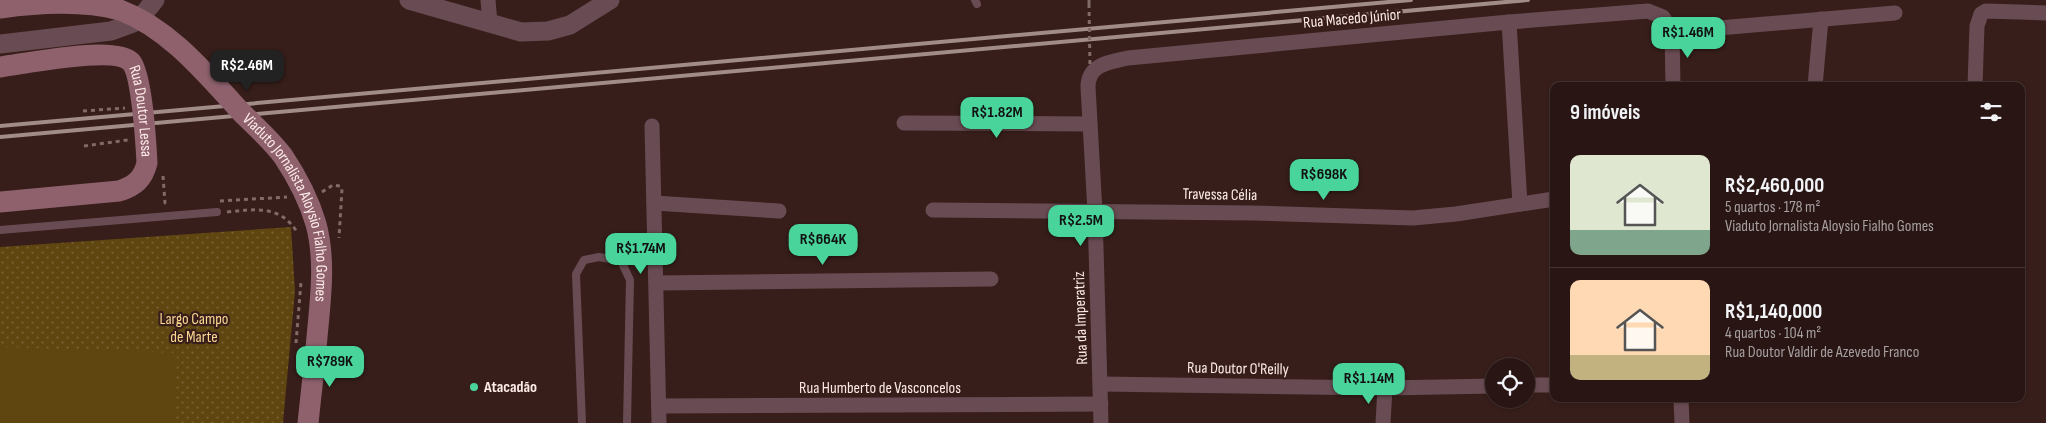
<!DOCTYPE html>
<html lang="pt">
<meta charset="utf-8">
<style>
:root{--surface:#291614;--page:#352322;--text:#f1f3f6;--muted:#a59fa0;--line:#453534;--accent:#49d49c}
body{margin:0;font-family:"Sofia Sans Condensed",sans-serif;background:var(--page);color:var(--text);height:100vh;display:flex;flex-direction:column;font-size:19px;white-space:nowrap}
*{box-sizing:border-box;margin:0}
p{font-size:16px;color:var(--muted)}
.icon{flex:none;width:28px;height:28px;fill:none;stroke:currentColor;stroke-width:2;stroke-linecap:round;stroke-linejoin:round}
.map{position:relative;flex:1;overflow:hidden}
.side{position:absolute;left:1550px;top:82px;width:475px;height:320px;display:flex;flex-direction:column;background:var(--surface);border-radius:10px;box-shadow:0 1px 4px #0004,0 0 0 1px var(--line)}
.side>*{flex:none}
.fabs{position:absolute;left:1485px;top:358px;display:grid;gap:10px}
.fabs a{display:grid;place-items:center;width:50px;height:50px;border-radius:50%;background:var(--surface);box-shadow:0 1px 4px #0004,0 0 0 1px var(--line);font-size:25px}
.price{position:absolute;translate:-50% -42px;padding:0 11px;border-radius:10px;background:var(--accent);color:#111;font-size:16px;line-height:32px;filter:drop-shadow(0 1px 2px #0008)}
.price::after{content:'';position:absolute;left:50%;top:30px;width:15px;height:11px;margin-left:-8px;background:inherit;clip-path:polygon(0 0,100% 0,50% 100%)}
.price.active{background:#222;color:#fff}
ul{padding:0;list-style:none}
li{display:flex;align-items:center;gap:15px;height:125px;padding:0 20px}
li+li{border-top:1px solid var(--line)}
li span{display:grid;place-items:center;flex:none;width:140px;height:100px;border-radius:10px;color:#555}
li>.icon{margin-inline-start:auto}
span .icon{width:60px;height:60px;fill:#fffc;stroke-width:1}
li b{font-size:21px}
h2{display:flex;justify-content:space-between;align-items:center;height:60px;padding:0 20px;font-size:21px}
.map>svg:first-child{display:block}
.grass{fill:url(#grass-dots)}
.garden{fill:#5f4610}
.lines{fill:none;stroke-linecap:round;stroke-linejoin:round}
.path{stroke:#816b67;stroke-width:3;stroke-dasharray:4 4;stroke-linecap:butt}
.service{stroke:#694c53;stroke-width:8}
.minor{stroke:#694c53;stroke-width:15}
.tertiary{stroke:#694c53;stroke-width:19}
.secondary{stroke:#8e616d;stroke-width:21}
.rail{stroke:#a18c88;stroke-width:4}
.path-bridge{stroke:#816b67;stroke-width:3;stroke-dasharray:4 4;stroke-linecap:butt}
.secondary-bridge{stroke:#8e616d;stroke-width:21}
.poi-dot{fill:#49d49c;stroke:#371e1a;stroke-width:2}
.labels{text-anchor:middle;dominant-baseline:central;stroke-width:4.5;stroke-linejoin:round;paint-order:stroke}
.street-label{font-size:16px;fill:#fdebe7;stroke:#371e1a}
.park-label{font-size:16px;fill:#fcd792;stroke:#371e1a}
.poi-label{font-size:16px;font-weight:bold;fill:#fdebe7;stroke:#371e1a;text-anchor:start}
</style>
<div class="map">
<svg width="2046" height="423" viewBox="0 0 2046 423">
<defs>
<pattern id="grass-dots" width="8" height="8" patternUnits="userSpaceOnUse" patternTransform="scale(1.25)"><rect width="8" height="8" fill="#5f4610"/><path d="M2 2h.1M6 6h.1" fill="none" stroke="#776133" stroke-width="1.8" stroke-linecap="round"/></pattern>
</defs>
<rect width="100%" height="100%" fill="#371e1a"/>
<polygon class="grass" points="291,227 295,291 283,423 0,423 0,247"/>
<polygon class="garden" points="0,347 177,353 175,423 0,423"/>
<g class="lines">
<g class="path">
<polyline points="1089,0 1089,4"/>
<polyline points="83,111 125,108"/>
<polyline points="84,146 128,140"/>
<polyline points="163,176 165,203 167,203"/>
<polyline points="322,192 333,185 340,186 342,189 339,238"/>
<polyline points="220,201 287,197"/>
<path d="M 227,212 C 256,209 280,205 297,232"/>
<polyline points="296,343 301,282"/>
</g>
<g class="service">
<polyline points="975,0 977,4"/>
<polyline points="0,230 217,212"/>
<polyline points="582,423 576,274 584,260 599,257 621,261 630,280 627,423"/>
</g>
<g class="minor">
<polyline points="488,0 490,23"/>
<polyline points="1509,22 1520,204"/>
<polyline points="1672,32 1895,13"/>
<polyline points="1815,86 1821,19"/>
<polyline points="1975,86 1977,26 1981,14 1986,11 2046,13"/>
<polyline points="904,123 1090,124"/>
<polyline points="652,126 659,423"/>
<polyline points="654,203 779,211"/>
<polyline points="933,210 1252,213 1413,218 1456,214 1554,199"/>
<polyline points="656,283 991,279"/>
<polyline points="1101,384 1385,388 1494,386"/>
<polyline points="1526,385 1554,385"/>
<polyline points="1681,399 1682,423"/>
<polyline points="659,406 1101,404"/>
<path d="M 1101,423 L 1095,212 L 1088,87 C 1088,64 1110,62 1128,58 L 1509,22 L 1648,11 L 1663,17 L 1672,32 L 1673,86"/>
<polyline points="1383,423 1385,388"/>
</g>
<g class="tertiary">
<polyline points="409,0 521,32 548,31 570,25 610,0"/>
<polyline points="0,44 111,31 133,23 141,17 155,0"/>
</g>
<polyline class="secondary" points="308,423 316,349"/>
<g class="rail">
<polyline points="0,126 1411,0"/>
<polyline points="0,137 1528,0"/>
</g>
<polyline class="path-bridge" points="1089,4 1090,67"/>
<g class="secondary-bridge">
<path id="s1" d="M 0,8 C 39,3 82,0 120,10 C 170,29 206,74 241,112 C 255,126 271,140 283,156 C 297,177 309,200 316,224 C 327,265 319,308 316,349"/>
<path id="s2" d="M 0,67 C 24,64 115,45 131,62 C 142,74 146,144 147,163 C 143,179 135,186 119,191 L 0,202"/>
</g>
</g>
<circle class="poi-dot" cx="474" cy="387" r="5"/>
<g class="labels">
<g class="street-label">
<text transform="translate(1352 19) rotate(-5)">Rua Macedo Júnior</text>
<text stroke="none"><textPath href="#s2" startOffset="184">Rua Doutor Lessa</textPath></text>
<text transform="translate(1220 195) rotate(1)">Travessa Célia</text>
<text stroke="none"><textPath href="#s1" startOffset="391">Viaduto Jornalista Aloysio Fialho Gomes</textPath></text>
<text transform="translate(1081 318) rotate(-92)">Rua da Imperatriz</text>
<text transform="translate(1238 369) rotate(1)">Rua Doutor O'Reilly</text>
<text x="880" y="388">Rua Humberto de Vasconcelos</text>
</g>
<g class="park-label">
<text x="194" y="319">Largo Campo<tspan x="194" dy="18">de Marte</tspan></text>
</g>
<g class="poi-label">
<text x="484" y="387">Atacadão</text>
</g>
</g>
</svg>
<div class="fabs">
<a><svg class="icon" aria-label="locate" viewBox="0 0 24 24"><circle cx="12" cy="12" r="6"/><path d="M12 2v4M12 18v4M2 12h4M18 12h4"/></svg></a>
</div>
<b class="price" style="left:1688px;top:59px">R$1.46M</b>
<b class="price active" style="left:247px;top:92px">R$2.46M</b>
<b class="price" style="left:997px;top:139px">R$1.82M</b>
<b class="price" style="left:1324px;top:201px">R$698K</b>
<b class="price" style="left:1081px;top:247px">R$2.5M</b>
<b class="price" style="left:823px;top:266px">R$664K</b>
<b class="price" style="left:641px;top:275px">R$1.74M</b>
<b class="price" style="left:330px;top:388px">R$789K</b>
<b class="price" style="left:1369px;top:405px">R$1.14M</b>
<section class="side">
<h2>9 imóveis<svg class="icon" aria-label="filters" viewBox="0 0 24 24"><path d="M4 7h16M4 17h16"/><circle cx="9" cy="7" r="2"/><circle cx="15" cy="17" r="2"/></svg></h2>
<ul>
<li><span style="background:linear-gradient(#dfe7d0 75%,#7fa58c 0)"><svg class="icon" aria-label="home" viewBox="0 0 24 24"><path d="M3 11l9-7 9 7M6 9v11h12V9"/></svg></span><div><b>R$2,460,000</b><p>5 quartos · 178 m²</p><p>Viaduto Jornalista Aloysio Fialho Gomes</p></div></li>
<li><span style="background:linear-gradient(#ffd9b3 75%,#c2b280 0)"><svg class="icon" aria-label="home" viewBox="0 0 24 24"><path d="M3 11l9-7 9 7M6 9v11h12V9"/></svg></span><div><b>R$1,140,000</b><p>4 quartos · 104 m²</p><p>Rua Doutor Valdir de Azevedo Franco</p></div></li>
</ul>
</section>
</div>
